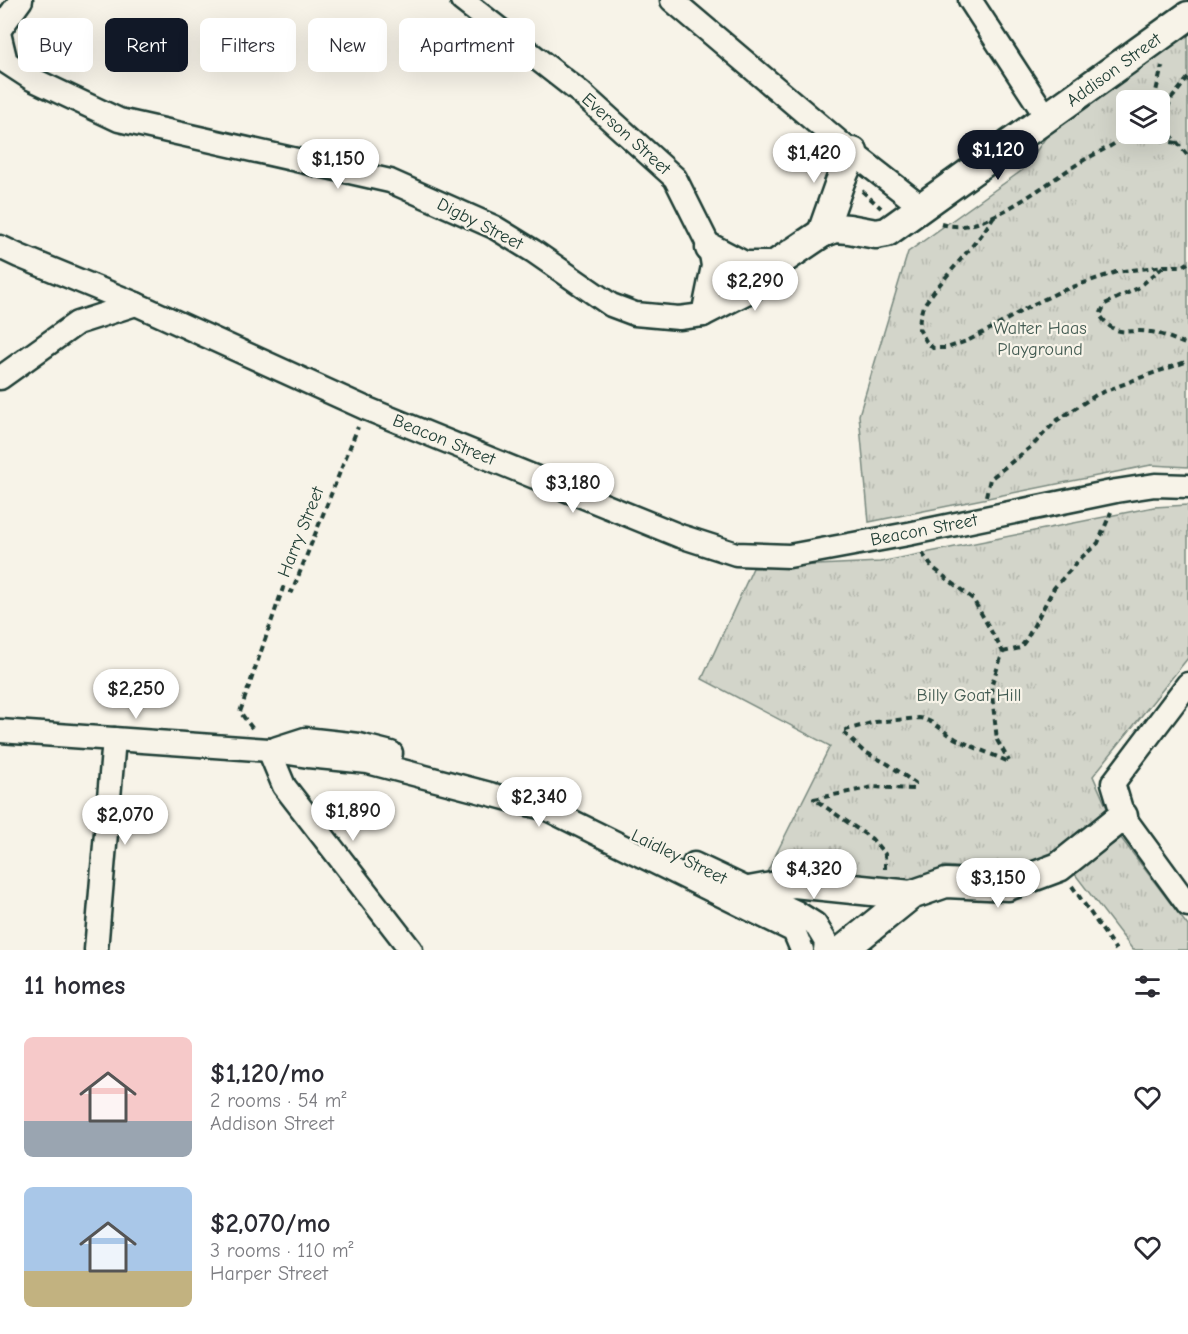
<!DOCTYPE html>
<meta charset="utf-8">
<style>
:root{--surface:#fff;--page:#f2f2f3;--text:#2b2b33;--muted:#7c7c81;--accent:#111827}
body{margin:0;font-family:"Comic Neue",sans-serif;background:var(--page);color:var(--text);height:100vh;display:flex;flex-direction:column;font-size:22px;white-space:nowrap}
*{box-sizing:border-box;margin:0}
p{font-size:20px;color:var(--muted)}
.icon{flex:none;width:33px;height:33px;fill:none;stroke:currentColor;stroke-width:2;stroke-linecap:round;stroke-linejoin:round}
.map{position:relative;height:950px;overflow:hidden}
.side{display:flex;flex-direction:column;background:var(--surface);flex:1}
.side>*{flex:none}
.top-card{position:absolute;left:18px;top:18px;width:600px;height:54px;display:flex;gap:12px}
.fabs{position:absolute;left:1116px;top:90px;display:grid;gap:12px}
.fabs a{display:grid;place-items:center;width:54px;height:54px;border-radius:9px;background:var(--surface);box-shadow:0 6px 24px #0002;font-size:30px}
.price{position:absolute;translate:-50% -51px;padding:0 14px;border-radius:21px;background:#fff;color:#222;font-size:20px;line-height:39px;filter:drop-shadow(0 2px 3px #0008)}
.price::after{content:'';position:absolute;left:50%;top:36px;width:18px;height:14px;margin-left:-9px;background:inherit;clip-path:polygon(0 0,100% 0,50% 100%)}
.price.active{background:var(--accent);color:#fff}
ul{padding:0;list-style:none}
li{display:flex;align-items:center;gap:18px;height:150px;padding:0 24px}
li span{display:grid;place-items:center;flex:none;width:168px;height:120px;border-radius:9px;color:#555}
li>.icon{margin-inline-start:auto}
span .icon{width:72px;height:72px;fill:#fffc;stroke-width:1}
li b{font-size:26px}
h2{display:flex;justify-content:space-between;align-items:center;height:72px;padding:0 24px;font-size:26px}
.tag{padding:0 21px;border-radius:9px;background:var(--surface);box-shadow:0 6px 24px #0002;font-size:21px;line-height:54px}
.tag.active{background:var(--accent);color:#fff}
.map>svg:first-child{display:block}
.park{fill:url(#park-tufts);stroke:#79897f;stroke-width:1.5;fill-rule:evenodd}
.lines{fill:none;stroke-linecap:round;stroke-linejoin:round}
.minor-casing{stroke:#1f3d34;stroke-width:27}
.tertiary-casing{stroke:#1f3d34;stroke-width:33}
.path{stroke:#1f3d34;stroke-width:4;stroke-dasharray:6 4.5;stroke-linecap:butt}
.minor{stroke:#f7f3e8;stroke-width:22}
.tertiary{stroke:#f7f3e8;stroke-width:28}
.labels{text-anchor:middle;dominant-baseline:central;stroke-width:4.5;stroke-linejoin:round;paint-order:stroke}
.street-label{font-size:18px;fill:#1f3d34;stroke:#f7f3e8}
.park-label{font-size:18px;fill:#435b52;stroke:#f7f3e8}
</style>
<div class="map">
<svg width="1188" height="950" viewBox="0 0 1188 950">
<defs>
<pattern id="park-tufts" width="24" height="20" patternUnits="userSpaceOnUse" patternTransform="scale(1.5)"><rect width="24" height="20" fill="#d3d5ca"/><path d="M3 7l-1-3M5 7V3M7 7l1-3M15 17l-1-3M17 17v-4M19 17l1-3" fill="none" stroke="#b5b8ae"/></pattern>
</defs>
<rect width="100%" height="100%" fill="#f7f3e8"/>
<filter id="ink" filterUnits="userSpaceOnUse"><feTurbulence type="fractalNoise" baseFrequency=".0167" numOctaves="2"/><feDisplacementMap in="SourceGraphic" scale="12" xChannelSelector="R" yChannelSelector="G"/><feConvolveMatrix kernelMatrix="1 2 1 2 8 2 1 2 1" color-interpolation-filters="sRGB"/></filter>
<g filter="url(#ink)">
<g class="park">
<path d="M 1188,29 L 1188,467 L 1151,465 L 869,522 L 859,415 L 908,252 L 1024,169 L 1055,124 ZM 1126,100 L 1160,100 L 1160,134 L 1126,134 Z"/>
<polygon points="1188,505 1188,658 1093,776 1107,808 1055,854 1006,871 944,866 911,895 763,880 830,746 702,679 753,568 880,562 1154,507"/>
<polygon points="1121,838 1188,926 1188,950 1133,950 1074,873"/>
</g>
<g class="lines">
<defs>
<g id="minor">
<polyline points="462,0 581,93 675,178 710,248 713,266 703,315"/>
<polyline points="672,0 844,146 922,207"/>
<polyline points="970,0 1047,118"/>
<polyline points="0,29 21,0"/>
<polyline points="0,37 6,62 32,79 119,120 390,181 494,227 533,251 611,305 635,314 679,318 703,315 752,290 773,266"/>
<polyline points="0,247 19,256 136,304 365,408 680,536 736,554 789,556 908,534 1116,491 1155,485 1188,486"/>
<polyline points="0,378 77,323 136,304"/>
<polyline points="1188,684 1113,783 1123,816 1188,905"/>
<polyline points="0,731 269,750 308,756 368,762 547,809 794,931 802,950"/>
<polyline points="277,748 305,739 359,745 391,753"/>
<polyline points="269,750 284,786 411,950"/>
<polyline points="694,864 796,912 815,924 826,942 825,950"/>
<polyline points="96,950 114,739"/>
</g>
<g id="tertiary">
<polyline points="822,233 840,182 853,152"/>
<polyline points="710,248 744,266 773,266 822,233 835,228 849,229 876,234 887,232 1188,16"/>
<polyline points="749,891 794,883 911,895"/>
<polyline points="843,950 911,895 946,883 1008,886 1059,867 1123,816"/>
</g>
</defs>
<use href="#minor" class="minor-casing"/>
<use href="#tertiary" class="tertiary-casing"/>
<g class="path">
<polyline points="1188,78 1172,98 1168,107 1166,124 1171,135 1188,156"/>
<polyline points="1154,100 1162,66"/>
<polyline points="1119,141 1155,139 1177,143"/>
<polyline points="862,191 881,208"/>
<polyline points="994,216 983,233 935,290 923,306 920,317 919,329 926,341 933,348 947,348 969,340 996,326 1030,306 1061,291 1084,283 1116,272 1164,266 1183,266 1188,263"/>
<path d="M 941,224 C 953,227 964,227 977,223 C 1016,209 1049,181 1084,160 C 1098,152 1116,145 1127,134"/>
<path d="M 1163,267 L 1138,288 L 1105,304 L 1100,315 C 1117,340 1127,328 1151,332 C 1164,334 1176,341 1188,345"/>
<polyline points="986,496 990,479 1032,446 1056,421 1096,395 1134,380 1188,361"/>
<polyline points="922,553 932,567 973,599 1003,652 991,686 997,740 1009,761"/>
<polyline points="1003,652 1020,648 1026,640 1054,588 1081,558 1098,543 1111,512"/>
<polyline points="252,728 240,712 283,588 292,592 358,427"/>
<path d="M 885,869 L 885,854 L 872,839 L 814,799 L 873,787 L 913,789 L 915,783 L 888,764 L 863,751 L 842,731 L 875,722 L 919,718 C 934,720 943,732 956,739 C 973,747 991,754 1009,762"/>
<polyline points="1072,886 1116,950"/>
</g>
<use href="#minor" class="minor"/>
<use href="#tertiary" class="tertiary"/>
</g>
</g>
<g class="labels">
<g class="street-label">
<text transform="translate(1114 70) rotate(-36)">Addison Street</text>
<text transform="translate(626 134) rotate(42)">Everson Street</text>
<text transform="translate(480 224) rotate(27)">Digby Street</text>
<text transform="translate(444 440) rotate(22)">Beacon Street</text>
<text transform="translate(924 530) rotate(-11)">Beacon Street</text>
<text transform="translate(301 532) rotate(-68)">Harry Street</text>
<text transform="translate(679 857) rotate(26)">Laidley Street</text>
</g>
<g class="park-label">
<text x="1040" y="328">Walter Haas<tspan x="1040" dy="21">Playground</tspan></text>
<text x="969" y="695">Billy Goat Hill</text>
</g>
</g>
</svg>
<div class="fabs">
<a><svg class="icon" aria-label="layers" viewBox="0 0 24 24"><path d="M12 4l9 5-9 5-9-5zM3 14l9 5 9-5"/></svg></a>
</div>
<b class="price active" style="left:998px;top:181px">$1,120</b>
<b class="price" style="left:814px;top:184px">$1,420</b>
<b class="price" style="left:338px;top:190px">$1,150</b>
<b class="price" style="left:755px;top:312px">$2,290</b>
<b class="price" style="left:573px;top:514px">$3,180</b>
<b class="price" style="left:136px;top:720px">$2,250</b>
<b class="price" style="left:539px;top:828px">$2,340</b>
<b class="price" style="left:353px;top:842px">$1,890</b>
<b class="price" style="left:125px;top:846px">$2,070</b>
<b class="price" style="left:814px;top:900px">$4,320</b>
<b class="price" style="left:998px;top:909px">$3,150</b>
<div class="top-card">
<a class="tag">Buy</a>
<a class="tag active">Rent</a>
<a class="tag">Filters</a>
<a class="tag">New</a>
<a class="tag">Apartment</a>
</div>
</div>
<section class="side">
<h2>11 homes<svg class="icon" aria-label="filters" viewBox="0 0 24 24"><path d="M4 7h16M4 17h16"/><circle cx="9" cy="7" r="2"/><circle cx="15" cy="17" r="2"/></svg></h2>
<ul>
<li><span style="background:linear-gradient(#f6c9c9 70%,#9aa5b1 0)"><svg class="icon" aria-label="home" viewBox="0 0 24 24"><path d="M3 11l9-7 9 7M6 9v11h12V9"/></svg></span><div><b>$1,120/mo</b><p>2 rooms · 54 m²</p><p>Addison Street</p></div><svg class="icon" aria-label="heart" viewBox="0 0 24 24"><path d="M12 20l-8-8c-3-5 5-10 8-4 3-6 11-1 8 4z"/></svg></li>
<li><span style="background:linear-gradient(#a9c7e8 70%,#c2b280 0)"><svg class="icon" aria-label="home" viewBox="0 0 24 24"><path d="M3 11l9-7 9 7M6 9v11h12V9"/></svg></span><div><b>$2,070/mo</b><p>3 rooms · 110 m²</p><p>Harper Street</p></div><svg class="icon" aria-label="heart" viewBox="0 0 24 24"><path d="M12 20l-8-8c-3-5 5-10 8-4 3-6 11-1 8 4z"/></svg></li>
</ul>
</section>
